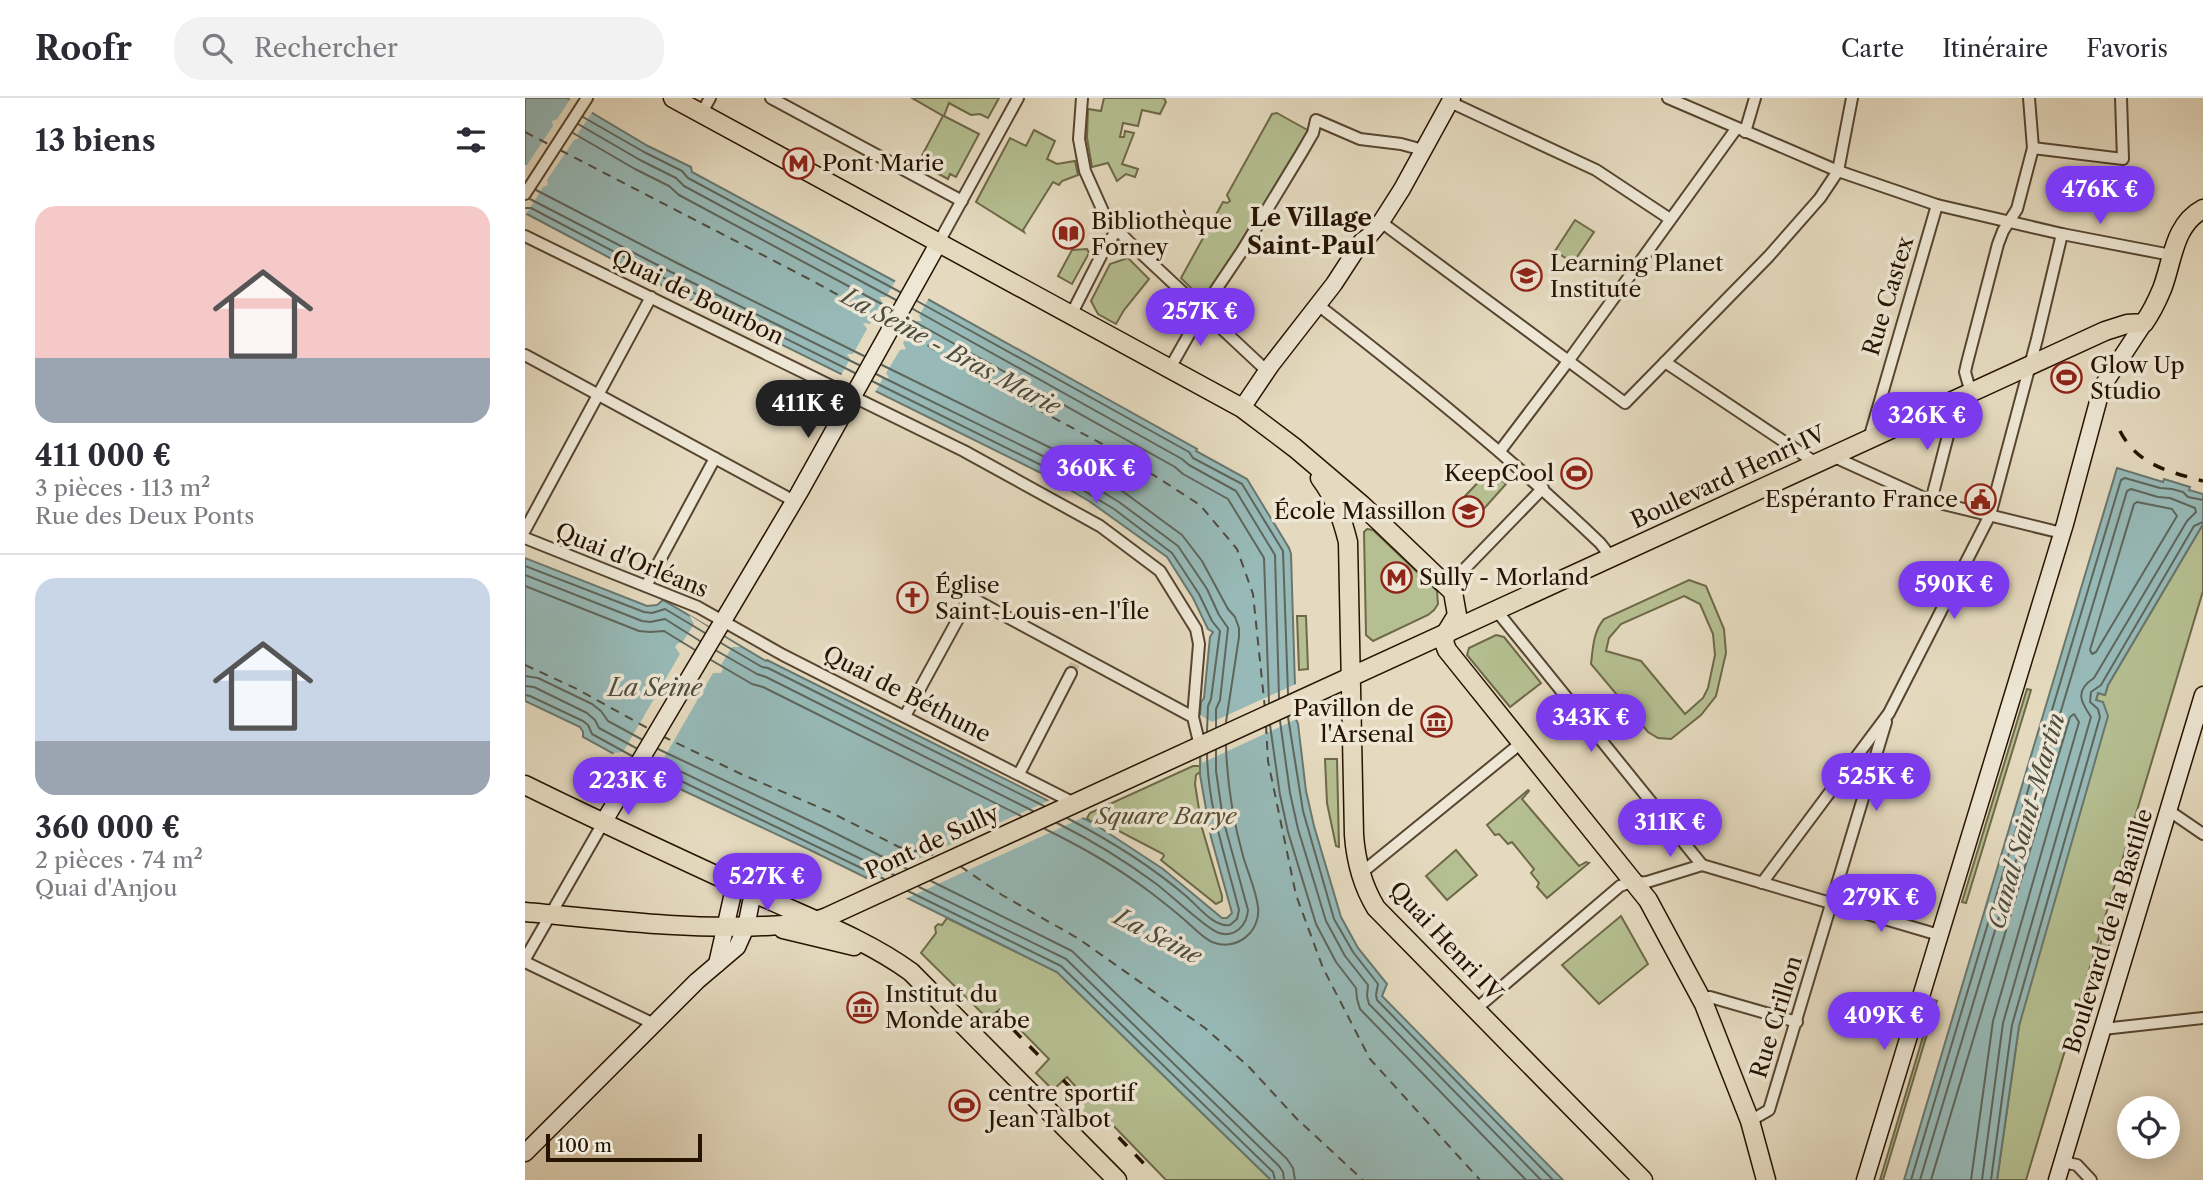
<!DOCTYPE html>
<html lang="fr">
<meta charset="utf-8">
<style>
:root{--surface:#fff;--page:#f2f2f3;--text:#2b2b33;--muted:#7c7c81;--line:#e1e1e2;--accent:#7c3aed}
body{margin:0;font-family:"Libre Caslon Text",serif;background:var(--page);color:var(--text);height:100vh;display:flex;flex-direction:column;font-size:26px;white-space:nowrap}
*{box-sizing:border-box;margin:0}
p{font-size:23px;color:var(--muted)}
.icon{flex:none;width:38px;height:38px;fill:none;stroke:currentColor;stroke-width:2;stroke-linecap:round;stroke-linejoin:round}
.map{position:relative;flex:1;overflow:hidden}
.drawer{display:flex;flex-direction:column;background:var(--surface);width:525px}
.drawer>*{flex:none}
.fabs{position:absolute;left:1592px;top:998px;display:grid;gap:14px}
.fabs a{display:grid;place-items:center;width:63px;height:63px;border-radius:50%;background:var(--surface);box-shadow:0 4px 18px #0003;font-size:35px}
.scale{position:absolute;left:21px;bottom:18px;width:156px;box-sizing:border-box;padding-left:7px;border:4px solid #261300;border-top:0;font-size:19px;line-height:24px;white-space:nowrap;color:#261300;-webkit-text-stroke:5px #eee7d5;paint-order:stroke}
.price{position:absolute;translate:-50% -60px;padding:0 16px;border-radius:24px;background:var(--accent);color:#fff;font-size:23px;line-height:46px;filter:drop-shadow(0 2px 4px #0008)}
.price::after{content:'';position:absolute;left:50%;top:42px;width:21px;height:16px;margin-left:-10px;background:inherit;clip-path:polygon(0 0,100% 0,50% 100%)}
.price.active{background:#222;color:#fff}
ul{padding:0;list-style:none}
li{display:grid;align-content:center;gap:14px;height:371px;padding:0 35px}
li+li{border-top:2px solid var(--line)}
li span{display:grid;place-items:center;height:217px;border-radius:21px;color:#555}
li>.icon{margin-inline-start:auto}
span .icon{width:126px;height:126px;fill:#fffc;stroke-width:1}
li b{font-size:30px}
h2{display:flex;justify-content:space-between;align-items:center;height:84px;padding:0 35px;font-size:30px}
header{display:flex;align-items:center;gap:42px;box-sizing:border-box;height:98px;padding:0 35px;background:var(--surface);border-bottom:2px solid var(--line)}
header strong{font-size:33px}
nav{display:flex;gap:38px;margin-inline-start:auto;font-size:24px}
.search{width:490px;height:63px;background:var(--page);display:flex;align-items:center;gap:18px;box-sizing:border-box;padding:0 24px;border-radius:28px;color:var(--muted);font-size:26px}
main{display:flex;flex:1;min-height:0}
.map>svg:first-child{display:block}
.green{fill:#b5bf91;stroke:#6e6948;stroke-width:2;fill-rule:evenodd}
.water{fill:#97bab8;stroke:#6a776e;stroke-width:2}
.pier{fill:#e5dabf}
.lines{fill:none;stroke-linecap:round;stroke-linejoin:round}
.shore{stroke:#5e665c;stroke-width:2}
.ferry{stroke:#4e4d40;stroke-width:2;stroke-dasharray:9 7;stroke-linecap:butt}
.street-tunnel{stroke:#c8bca2;stroke-width:10;stroke-dasharray:10 5;stroke-linecap:butt}
.street-casing{stroke:#564530;stroke-width:14}
.secondary-casing{stroke:#261300;stroke-width:19}
.primary-casing{stroke:#261300;stroke-width:21}
.street{stroke:#eee7d5;stroke-width:10}
.secondary{stroke:#eee7d5;stroke-width:16}
.primary{stroke:#e5dabf;stroke-width:18}
.rail{stroke:#261300;stroke-width:3.5;stroke-dasharray:12 12;stroke-linecap:butt}
.labels{text-anchor:middle;dominant-baseline:central;stroke-width:7;stroke-linejoin:round;paint-order:stroke}
.poi-label{font-size:23px;fill:#261300;stroke:#eee7d5;text-anchor:start}
.street-label{font-size:23px;fill:#261300;stroke:#eee7d5}
.park-label{font-size:23px;font-style:italic;fill:#584f33;stroke:#eee7d5}
.neighbourhood-label{font-size:24px;font-weight:bold;fill:#261300;stroke:#eee7d5}
.water-label{font-size:24px;font-style:italic;fill:#4e4d40;stroke:#eee7d5}
</style>
<header>
<strong>Roofr</strong>
<div class="search"><svg class="icon" aria-label="search" viewBox="0 0 24 24"><circle cx="10" cy="10" r="6"/><path d="M15 15l6 6"/></svg>Rechercher</div>
<nav><a>Carte</a><a>Itinéraire</a><a>Favoris</a></nav>
</header>
<main>
<section class="drawer">
<h2>13 biens<svg class="icon" aria-label="filters" viewBox="0 0 24 24"><path d="M4 7h16M4 17h16"/><circle cx="9" cy="7" r="2"/><circle cx="15" cy="17" r="2"/></svg></h2>
<ul>
<li><span style="background:linear-gradient(#f6c9c9 70%,#9aa5b1 0)"><svg class="icon" aria-label="home" viewBox="0 0 24 24"><path d="M3 11l9-7 9 7M6 9v11h12V9"/></svg></span><div><b>411 000 €</b><p>3 pièces · 113 m²</p><p>Rue des Deux Ponts</p></div></li>
<li><span style="background:linear-gradient(#c9d6e8 75%,#9aa5b1 0)"><svg class="icon" aria-label="home" viewBox="0 0 24 24"><path d="M3 11l9-7 9 7M6 9v11h12V9"/></svg></span><div><b>360 000 €</b><p>2 pièces · 74 m²</p><p>Quai d'Anjou</p></div></li>
</ul>
</section>
<div class="map">
<svg width="1678" height="1082" viewBox="0 0 1678 1082">
<rect width="100%" height="100%" fill="#e5dabf"/>
<filter id="stains"><feTurbulence type="fractalNoise" baseFrequency=".00286" numOctaves="4"/><feColorMatrix values="0 0 0 0 .2 0 0 0 0 .09 0 0 0 0 .02 0 0 0 .5 -.17"/></filter>
<radialGradient id="worn" r=".72"><stop offset=".6" stop-color="#630" stop-opacity="0"/><stop offset="1" stop-color="#630" stop-opacity=".3"/></radialGradient>
<g class="green">
<polygon points="387,0 474,0 463,20 455,16 446,17 424,5 419,18 454,36 431,79 425,76 423,81 393,65 418,18"/>
<polygon points="579,0 639,0 641,4 635,16 617,12 613,28 598,25 595,39 599,39 600,33 609,35 597,66 613,71 610,79 601,76 592,83 583,65 567,69 562,40 563,11 576,13"/>
<polygon points="752,15 786,34 713,154 679,203 656,180 698,104 702,105 705,103 702,97 747,16"/>
<polygon points="509,32 530,43 522,61 532,66 550,63 553,77 537,83 534,87 528,84 498,132 499,134 451,104 485,40 501,48"/>
<polygon points="1050,122 1069,134 1048,165 1030,153"/>
<polygon points="562,151 564,155 547,186 533,178 547,152"/>
<polygon points="603,160 624,181 599,212 591,226 573,216 566,203 585,166"/>
<polygon points="965,372 981,386 956,414 940,398"/>
<polygon points="1678,426 1678,493 1501,1082 1472,1082 1494,928 1573,595 1580,597 1583,587"/>
<polygon points="842,431 848,432 912,493 913,506 909,512 903,517 848,543 841,537 839,434"/>
<path d="M 1164,482 L 1181,488 L 1199,531 L 1201,555 L 1191,598 L 1176,617 L 1146,641 L 1133,640 L 1123,634 L 1066,566 C 1068,550 1068,534 1079,521 ZM 1159,498 L 1175,506 L 1188,536 L 1190,557 L 1183,590 L 1178,600 L 1160,616 L 1116,563 L 1081,553 L 1084,540 L 1096,526 Z"/>
<polygon points="772,518 781,518 783,571 774,572"/>
<polygon points="971,537 979,539 1016,585 985,609 942,557 944,550"/>
<polygon points="1502,591 1506,592 1441,805 1437,804"/>
<polygon points="800,661 812,661 814,749 811,748 802,705"/>
<polygon points="668,668 675,668 675,674 671,677 670,686 677,730 697,798 697,803 691,806 636,762 639,758 638,756 575,723 565,723 562,720 565,715"/>
<polygon points="1003,692 1004,693 997,701 1054,768 1061,764 1064,765 1022,800 1012,789 1014,785 1006,775 1009,771 987,744 983,746 974,736 970,737 962,727"/>
<polygon points="931,752 952,777 922,802 901,778"/>
<polygon points="1584,817 1592,820 1574,883 1565,880"/>
<polygon points="1096,818 1123,866 1074,906 1037,867"/>
<polygon points="422,820 532,874 746,1082 641,1082 580,1019 569,1030 550,1011 561,1000 542,979 528,992 511,975 524,961 475,911 463,921 396,855 411,835 410,829 413,826 417,827"/>
<polygon points="1409,902 1412,903 1358,1082 1355,1082"/>
</g>
<g class="water">
<polygon points="0,0 42,0 123,48 166,69 167,74 399,199 672,351 671,353 722,381 764,450 766,456 771,621 773,626 781,693 789,728 816,819 833,850 862,886 857,898 1038,1082 746,1082 532,874 285,752 140,684 58,639 58,634 55,629 0,603 0,460 122,508 132,507 138,502 241,563 242,562 568,725 638,771 697,820 702,820 707,815 686,739 675,677 675,616 676,604 679,600 685,539 688,534 683,531 668,500 642,459 564,403 514,374 134,186 0,115"/>
<polygon points="1592,370 1638,384 1639,381 1665,389 1664,392 1678,396 1678,426 1583,587 1580,597 1573,595 1571,602 1578,604 1583,618 1494,928 1472,1082 1379,1082"/>
</g>
<g class="pier">
<polygon points="46,0 68,13 53,35 54,40 49,42 22,82 23,87 18,89 0,118 0,67 2,67 28,28 27,23 32,21"/>
<polygon points="372,180 405,198 394,218 397,223 391,223 378,245 381,251 375,252 361,275 364,280 358,280 349,296 315,279 325,261 322,256 328,256 342,231 338,225 345,226 358,205 354,199 361,199"/>
<polygon points="164,517 215,549 207,549 196,567 198,571 196,575 188,575 132,672 136,681 134,685 87,658 89,655 98,654 155,556 150,549 153,545 157,545 169,526"/>
<polygon points="773,585 774,620 677,665 675,617 687,624"/>
<polygon points="527,701 559,719 378,802 342,784"/>
</g>
<g class="lines">
<g class="shore">
<polyline points="58,19 119,54 157,73 163,80 375,194"/>
<polyline points="53,26 115,62 151,80 159,88 371,202"/>
<polyline points="48,35 110,71 144,88 154,97 366,211"/>
<polyline points="11,92 152,165 339,258"/>
<polyline points="5,101 146,174 334,267"/>
<polyline points="0,110 6,110 141,181 330,275"/>
<polyline points="392,203 664,354 668,360 717,386 758,453 763,596"/>
<polyline points="388,211 657,361 664,367 711,393 750,457 754,600"/>
<polyline points="383,220 650,369 658,376 703,401 739,460 744,605"/>
<polyline points="357,267 528,351 600,395 657,437 677,463 703,511 710,519 714,530 714,539 701,624"/>
<polyline points="351,276 522,360 594,404 653,448 682,491 694,517 703,530 695,602 691,611 691,629"/>
<polyline points="347,283 518,368 589,411 647,455 674,496 687,523 695,533 686,601 683,608 682,633"/>
<polygon points="1612,404 1647,411 1652,418 1571,554 1567,556 1565,552 1609,406"/>
<polyline points="0,468 119,514 127,515 140,511 180,535"/>
<polyline points="0,477 117,523 125,524 140,521 175,543"/>
<polyline points="0,488 114,533 125,534 139,533 170,552"/>
<polyline points="196,545 237,569 243,570 519,708"/>
<polyline points="192,553 232,576 241,579 508,713"/>
<polyline points="186,562 227,586 238,589 496,718"/>
<polyline points="0,578 13,580 67,606 76,613 83,623 116,641"/>
<polyline points="0,588 9,589 62,615 70,622 74,630 111,650"/>
<polyline points="0,597 5,598 58,623 63,627 67,636 107,658"/>
<polyline points="763,619 778,713 809,821 828,854 853,886 851,897 852,902 1028,1082"/>
<polyline points="755,623 765,695 773,731 801,823 820,858 843,887 842,898 844,906 1016,1082"/>
<polyline points="745,627 755,697 763,734 791,826 811,864 831,890 832,901 835,911 1001,1082"/>
<polyline points="133,651 296,728 382,771"/>
<polyline points="128,660 369,777"/>
<polyline points="123,667 359,781"/>
<path d="M 542,720 C 584,742 625,767 661,798 C 673,808 689,830 705,827 L 712,821 L 714,812 C 701,760 683,710 682,656"/>
<path d="M 532,725 C 566,742 599,762 630,785 C 643,794 682,832 694,835 C 710,840 722,827 723,812 L 698,721 L 691,673 L 691,652"/>
<path d="M 520,731 C 557,749 592,769 625,794 C 638,804 651,814 662,824 C 670,831 678,840 687,844 C 711,854 736,834 733,809 C 731,792 723,775 718,758 C 708,722 702,685 701,647"/>
<polyline points="406,783 547,853 762,1061 768,1070 770,1082"/>
<polyline points="394,789 541,861 754,1068 758,1074 759,1082"/>
<polyline points="383,793 536,868 748,1074 750,1082"/>
<polyline points="1386,1082 1596,382 1600,380 1635,390 1647,391 1658,394 1663,399 1678,402"/>
<path d="M 1395,1082 L 1602,393 L 1606,391 L 1633,399 L 1645,400 L 1670,410 L 1671,414 L 1662,423 L 1569,580 C 1549,593 1556,604 1566,619 L 1478,925 L 1457,1082"/>
<polyline points="1406,1082 1545,619 1549,616 1554,624 1468,923 1446,1082"/>
<polyline points="1466,1082 1487,927 1575,619 1573,611 1565,604 1566,594 1576,587 1669,428 1678,424"/>
</g>
<g class="ferry">
<polyline points="0,34 27,48"/>
<polyline points="35,52 284,181 361,223"/>
<polyline points="375,231 499,304 596,356 675,407 712,451 728,496 740,611"/>
<polyline points="0,567 52,591 126,632"/>
<polyline points="741,627 743,663 771,797 798,870 845,961 955,1082"/>
<polyline points="137,638 216,676 305,714 374,749 414,758"/>
<polyline points="435,768 477,797 554,841 680,930 724,969 772,1021 838,1082"/>
</g>
<polyline class="street-tunnel" points="546,575 551,564"/>
<defs>
<g id="street">
<polyline points="246,0 437,103"/>
<polyline points="557,0 554,41 560,73 581,120 603,143 742,273"/>
<polyline points="1143,0 1313,73 1412,107 1537,136 1646,157"/>
<polyline points="925,4 1071,72 1145,121"/>
<polyline points="176,16 185,0"/>
<polyline points="1220,34 1230,0"/>
<polyline points="1508,50 1598,61 1596,0"/>
<polyline points="0,96 62,0"/>
<polyline points="856,124 1100,305 1244,158 1295,100 1313,73 1327,0"/>
<polyline points="0,138 439,353 575,428 635,473 671,531 674,546 668,619"/>
<polyline points="414,144 493,0"/>
<path d="M 793,207 C 891,283 985,359 1075,445 L 1086,459"/>
<polyline points="546,217 581,148 592,132"/>
<polyline points="0,257 269,403"/>
<polyline points="1140,264 1291,365"/>
<polyline points="645,270 680,208 717,153 777,54 788,35 791,22 835,41 876,46 898,52"/>
<polyline points="1446,295 1440,274 1442,265 1473,146 1478,133 1492,111 1508,50 1504,0"/>
<polyline points="1344,341 1412,107"/>
<polyline points="975,353 1044,262 1211,31"/>
<polyline points="1307,358 1406,403 1537,435"/>
<polyline points="1406,403 1427,322 1425,305"/>
<polyline points="0,432 126,199"/>
<polyline points="0,440 173,509 258,557 549,705"/>
<polyline points="121,488 190,360"/>
<polyline points="923,488 1018,390"/>
<polyline points="971,512 1177,767"/>
<polyline points="380,618 445,499 668,619 675,648"/>
<polyline points="494,676 546,575"/>
<polyline points="1643,712 1678,736"/>
<polyline points="1177,767 1414,837"/>
<polyline points="835,776 996,645"/>
<polyline points="1237,785 1364,615 1465,417 1512,241 1537,136"/>
<polyline points="0,861 78,725"/>
<polyline points="0,864 129,926"/>
<polyline points="1177,900 1185,899 1272,924"/>
<polyline points="951,911 1095,788 1103,785 1122,784 1177,767"/>
<polyline points="1578,931 1678,920"/>
<polyline points="1225,1023 1244,1012 1361,624"/>
<polyline points="1538,1064 1552,1067 1566,1082"/>
</g>
<g id="secondary">
<polyline points="717,310 746,267 809,186 837,143 844,138 856,124 877,91 927,0"/>
<polyline points="78,725 274,395 414,144"/>
<polyline points="192,866 210,786"/>
<polyline points="0,1055 172,883 212,849 221,829 228,794"/>
<polyline points="1340,1082 1540,426 1577,289 1619,225"/>
<polyline points="1532,1082 1678,597"/>
</g>
<g id="primary">
<polyline points="148,0 717,310 770,350 837,407 928,494 932,517 921,535 919,544 922,552 1123,802 1179,906 1225,1023 1241,1082"/>
<path d="M 795,380 C 810,400 817,420 823,444 L 829,737 C 831,764 837,787 851,810 L 1118,1082"/>
<path d="M 0,687 C 79,726 158,762 238,799 C 288,822 342,842 386,874 L 592,1082"/>
<path d="M 0,814 C 79,821 158,832 238,828 C 259,827 282,827 302,819 L 1580,233 L 1602,226 L 1619,225 C 1626,215 1632,203 1637,191 C 1648,163 1648,127 1678,111"/>
<polyline points="258,831 329,848"/>
</g>
</defs>
<use href="#street" class="street-casing"/>
<use href="#secondary" class="secondary-casing"/>
<use href="#primary" class="primary-casing"/>
<use href="#street" class="street"/>
<use href="#secondary" class="secondary"/>
<use href="#primary" class="primary"/>
<g class="rail">
<path d="M 1595,333 C 1612,367 1645,374 1678,383"/>
<polyline points="471,914 521,965"/>
<polyline points="538,982 559,1003"/>
<polyline points="577,1022 626,1073"/>
</g>
</g>
<defs>
<symbol id="metro-ring" viewBox="-11 -11 22 22"><circle r="9.5" fill="#eee7d5" stroke="#8f2418" stroke-width="1.5"/><path d="M-5.5 5V-5H-3L0 0L3-5H5.5V5H3V-.5L0 4L-3-.5V5Z" fill="#8f2418"/></symbol>
<symbol id="library-ring" viewBox="-11 -11 22 22"><circle r="9.5" fill="#eee7d5" stroke="#8f2418" stroke-width="1.5"/><path d="M-6-4Q-3-5.5-.7-3.5V5Q-3 3-6 4ZM6-4Q3-5.5 .7-3.5V5Q3 3 6 4Z" fill="#8f2418"/></symbol>
<symbol id="university-ring" viewBox="-11 -11 22 22"><circle r="9.5" fill="#eee7d5" stroke="#8f2418" stroke-width="1.5"/><path d="M0-5L7-2L0 1L-7-2ZM-4 1L0 2.5L4 1V4Q0 6-4 4Z" fill="#8f2418"/></symbol>
<symbol id="stadium-ring" viewBox="-11 -11 22 22"><circle r="9.5" fill="#eee7d5" stroke="#8f2418" stroke-width="1.5"/><path d="M0-5a6.5 5 0 1 0 0 10a6.5 5 0 1 0 0-10ZM-3.5-1.8h7v3.6h-7Z" fill="#8f2418"/></symbol>
<symbol id="civic-ring" viewBox="-11 -11 22 22"><circle r="9.5" fill="#eee7d5" stroke="#8f2418" stroke-width="1.5"/><path d="M-.6-6.5H3V-4.5H.6V-3L4-1V1h2V6H-6V1h2V-1L-.6-3ZM-1.2 2.5V6h2.4V2.5Z" fill="#8f2418"/></symbol>
<symbol id="school-ring" viewBox="-11 -11 22 22"><circle r="9.5" fill="#eee7d5" stroke="#8f2418" stroke-width="1.5"/><path d="M0-5L7-2L0 1L-7-2ZM-4 1L0 2.5L4 1V4Q0 6-4 4Z" fill="#8f2418"/></symbol>
<symbol id="church-ring" viewBox="-11 -11 22 22"><circle r="9.5" fill="#eee7d5" stroke="#8f2418" stroke-width="1.5"/><path d="M-1.2-6h2.4v3.5h3.3v2.4h-3.3V6h-2.4V-.1h-3.3v-2.4h3.3Z" fill="#8f2418"/></symbol>
<symbol id="museum-ring" viewBox="-11 -11 22 22"><circle r="9.5" fill="#eee7d5" stroke="#8f2418" stroke-width="1.5"/><path d="M0-6L6-3V-2H-6V-3ZM-5-1h2V3h-2ZM-1-1h2V3h-2ZM3-1h2V3H3ZM-6 4H6V6H-6Z" fill="#8f2418"/></symbol>
</defs>
<g fill-rule="evenodd">
<use href="#metro-ring" x="256" y="48" width="35" height="35"/>
<use href="#library-ring" x="526" y="118" width="35" height="35"/>
<use href="#university-ring" x="984" y="160" width="35" height="35"/>
<use href="#stadium-ring" x="1524" y="262" width="35" height="35"/>
<use href="#stadium-ring" x="1034" y="358" width="35" height="35"/>
<use href="#civic-ring" x="1438" y="384" width="35" height="35"/>
<use href="#school-ring" x="926" y="396" width="35" height="35"/>
<use href="#metro-ring" x="854" y="462" width="35" height="35"/>
<use href="#church-ring" x="370" y="482" width="35" height="35"/>
<use href="#museum-ring" x="894" y="606" width="35" height="35"/>
<use href="#museum-ring" x="320" y="892" width="35" height="35"/>
<use href="#stadium-ring" x="422" y="990" width="35" height="35"/>
</g>
<g class="labels">
<g class="poi-label">
<text x="297" y="65">Pont Marie</text>
<text x="566" y="123">Bibliothèque<tspan x="566" dy="26">Forney</tspan></text>
<text x="1025" y="165">Learning Planet<tspan x="1025" dy="26">Institute</tspan></text>
<text x="1565" y="267">Glow Up<tspan x="1565" dy="26">Studio</tspan></text>
<text x="1029" y="375" text-anchor="end">KeepCool</text>
<text x="1433" y="401" text-anchor="end">Espéranto France</text>
<text x="921" y="413" text-anchor="end">École Massillon</text>
<text x="894" y="479">Sully - Morland</text>
<text x="410" y="487">Église<tspan x="410" dy="26">Saint-Louis-en-l'Île</tspan></text>
<text x="889" y="610" text-anchor="end">Pavillon de<tspan x="889" dy="26">l'Arsenal</tspan></text>
<text x="360" y="896">Institut du<tspan x="360" dy="26">Monde arabe</tspan></text>
<text x="463" y="995">centre sportif<tspan x="463" dy="26">Jean Talbot</tspan></text>
</g>
<g class="street-label">
<text transform="translate(1363 198) rotate(-73)">Rue Castex</text>
<text transform="translate(173 199) rotate(26)">Quai de Bourbon</text>
<text transform="translate(1203 379) rotate(-25)">Boulevard Henri IV</text>
<text transform="translate(107 462) rotate(22)">Quai d'Orléans</text>
<text transform="translate(382 596) rotate(27)">Quai de Béthune</text>
<text transform="translate(407 744) rotate(-25)">Pont de Sully</text>
<text transform="translate(1583 833) rotate(-73)">Boulevard de la Bastille</text>
<text transform="translate(921 843) rotate(47)">Quai Henri IV</text>
<text transform="translate(1251 919) rotate(-73)">Rue Crillon</text>
</g>
<g class="park-label">
<text x="641" y="718">Square Barye</text>
</g>
<g class="neighbourhood-label">
<text x="786" y="119">Le Village<tspan x="786" dy="28">Saint-Paul</tspan></text>
</g>
<g class="water-label">
<text transform="translate(426 253) rotate(28)">La Seine - Bras Marie</text>
<text x="130" y="589">La Seine</text>
<text transform="translate(1501 723) rotate(-74)">Canal Saint-Martin</text>
<text transform="translate(633 838) rotate(27)">La Seine</text>
</g>
</g>
<rect width="100%" height="100%" filter="url(#stains)"/>
<rect width="100%" height="100%" fill="url(#worn)"/>
</svg>
<div class="fabs">
<a><svg class="icon" aria-label="locate" viewBox="0 0 24 24"><circle cx="12" cy="12" r="6"/><path d="M12 2v4M12 18v4M2 12h4M18 12h4"/></svg></a>
</div>
<div class="scale">100 m</div>
<b class="price" style="left:1575px;top:128px">476K €</b>
<b class="price" style="left:675px;top:250px">257K €</b>
<b class="price active" style="left:283px;top:342px">411K €</b>
<b class="price" style="left:1402px;top:354px">326K €</b>
<b class="price" style="left:571px;top:407px">360K €</b>
<b class="price" style="left:1429px;top:523px">590K €</b>
<b class="price" style="left:1066px;top:656px">343K €</b>
<b class="price" style="left:1351px;top:715px">525K €</b>
<b class="price" style="left:103px;top:719px">223K €</b>
<b class="price" style="left:1145px;top:761px">311K €</b>
<b class="price" style="left:242px;top:815px">527K €</b>
<b class="price" style="left:1356px;top:836px">279K €</b>
<b class="price" style="left:1359px;top:954px">409K €</b>
</div>
</main>
